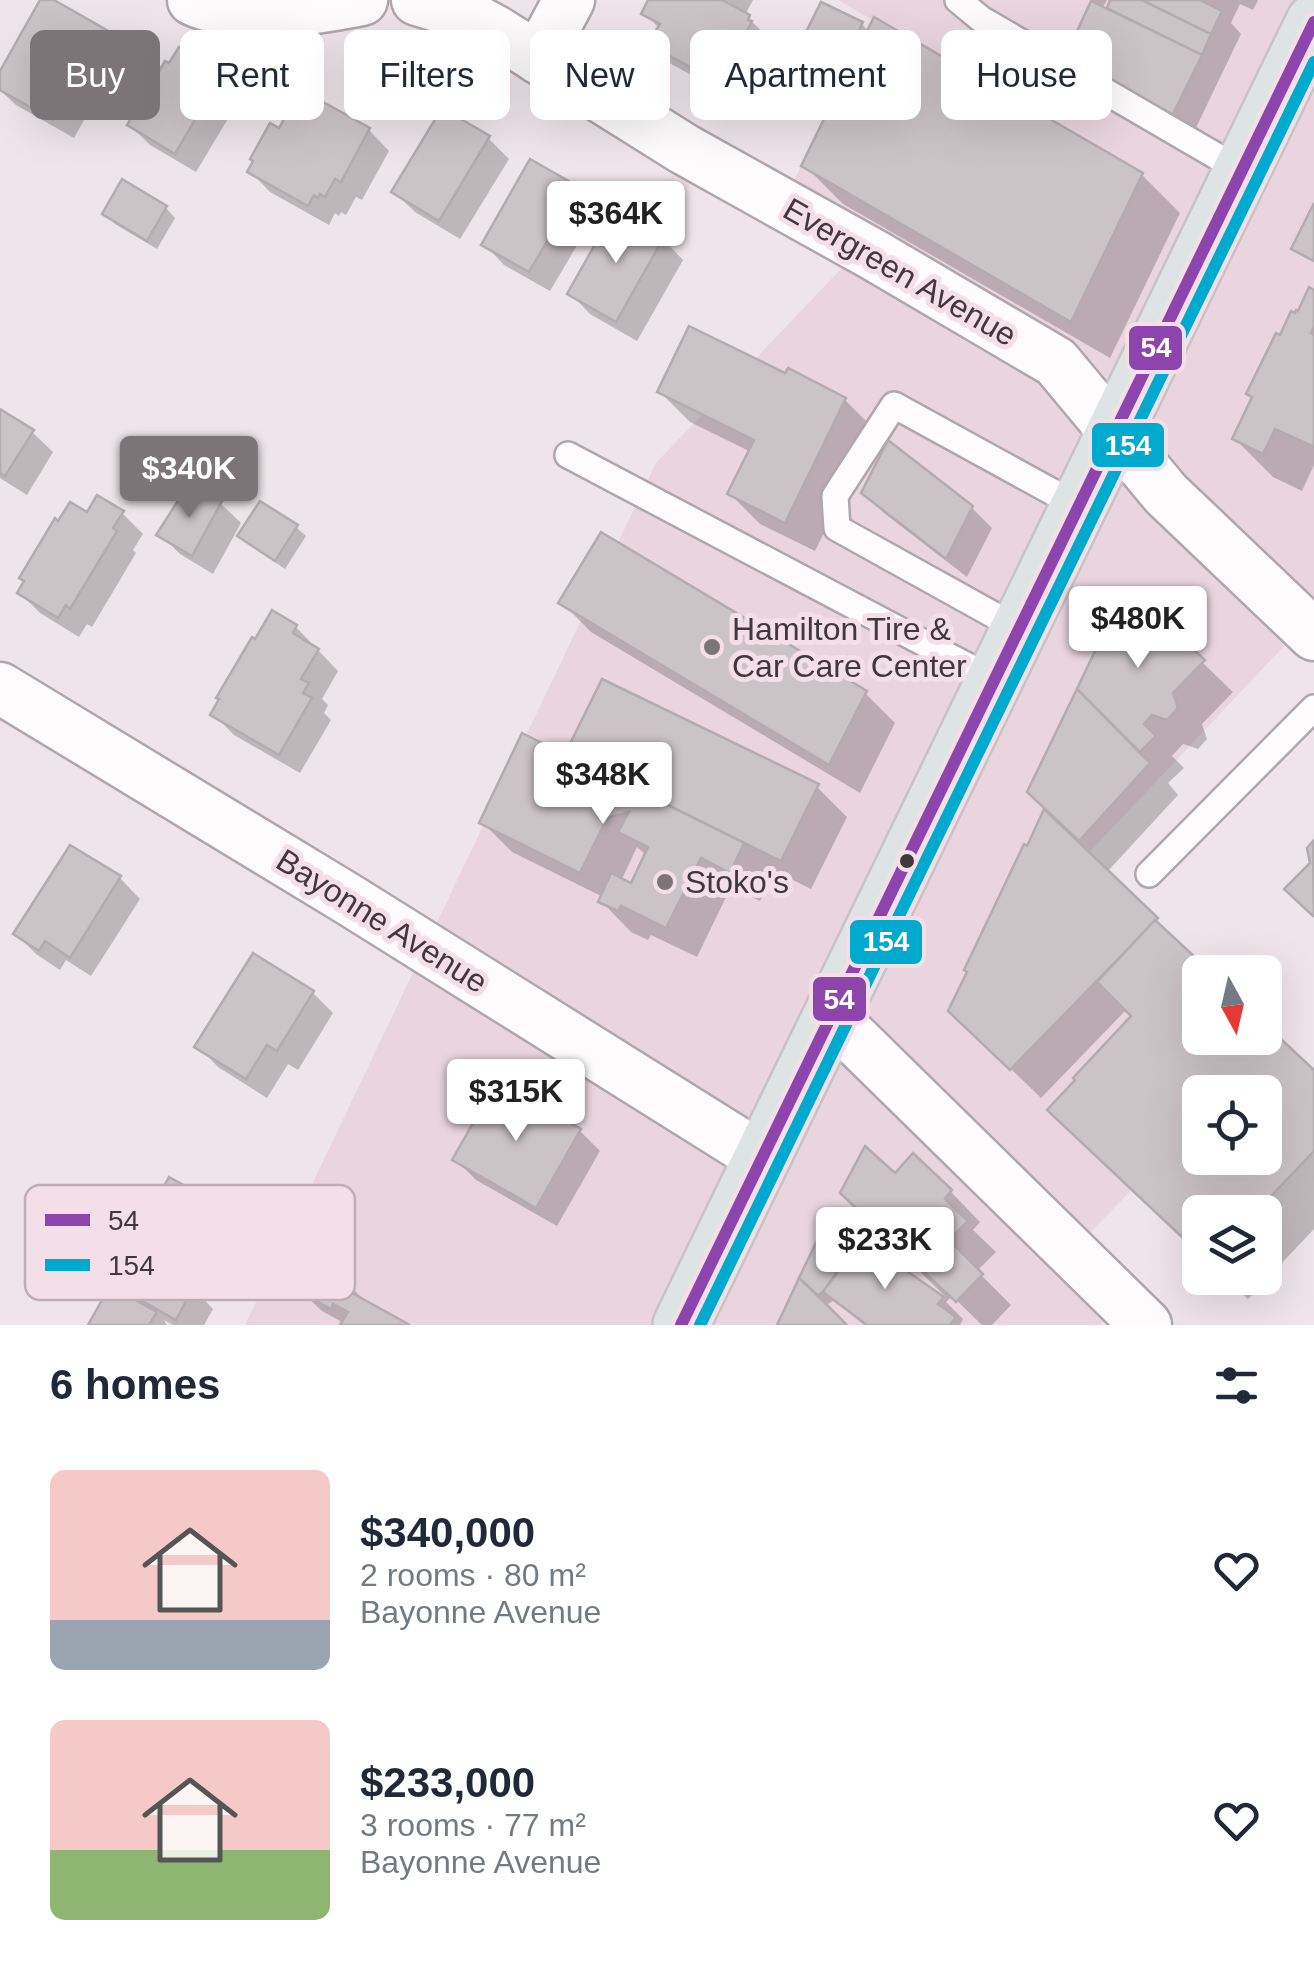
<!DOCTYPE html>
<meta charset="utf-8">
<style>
:root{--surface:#fff;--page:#f2f2f3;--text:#1f2937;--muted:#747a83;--accent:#7d7478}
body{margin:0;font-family:Arial,sans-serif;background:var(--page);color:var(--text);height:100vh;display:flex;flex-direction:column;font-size:38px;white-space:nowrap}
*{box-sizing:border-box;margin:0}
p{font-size:32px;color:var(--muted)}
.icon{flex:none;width:55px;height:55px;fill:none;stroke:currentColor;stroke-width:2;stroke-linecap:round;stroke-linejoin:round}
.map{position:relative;height:1325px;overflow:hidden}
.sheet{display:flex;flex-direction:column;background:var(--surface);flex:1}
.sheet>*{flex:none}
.hud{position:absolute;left:30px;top:30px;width:1255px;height:90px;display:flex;gap:20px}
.needle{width:65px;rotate:172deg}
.fabs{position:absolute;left:1182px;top:955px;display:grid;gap:20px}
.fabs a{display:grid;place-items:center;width:100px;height:100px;border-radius:15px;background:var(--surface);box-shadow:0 10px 40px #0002;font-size:50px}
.price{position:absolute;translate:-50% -85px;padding:0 22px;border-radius:10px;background:#fff;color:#222;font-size:32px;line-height:65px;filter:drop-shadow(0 2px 5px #0008)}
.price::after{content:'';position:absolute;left:50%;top:60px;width:30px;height:22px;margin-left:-15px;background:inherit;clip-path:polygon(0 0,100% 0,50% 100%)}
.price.current{background:var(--accent);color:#fff}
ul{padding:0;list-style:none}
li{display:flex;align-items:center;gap:30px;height:250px;padding:0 50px}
li span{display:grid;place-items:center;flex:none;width:280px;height:200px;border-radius:15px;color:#555}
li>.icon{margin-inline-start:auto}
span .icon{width:120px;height:120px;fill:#fffc;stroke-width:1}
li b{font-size:42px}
h2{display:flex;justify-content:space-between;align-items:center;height:120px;padding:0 50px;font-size:42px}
.pill{padding:0 35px;border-radius:15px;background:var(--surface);box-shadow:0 10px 40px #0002;font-size:35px;line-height:90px}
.pill.current{background:var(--accent);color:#fff}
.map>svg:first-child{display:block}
.built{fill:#ead5de}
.shadow{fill:#0003;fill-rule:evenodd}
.building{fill:#ccc3c6;stroke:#b4abaf;stroke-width:2.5;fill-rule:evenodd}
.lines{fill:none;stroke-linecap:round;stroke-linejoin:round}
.lane-casing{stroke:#afa7ab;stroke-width:30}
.street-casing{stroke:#afa7ab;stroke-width:55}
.primary-casing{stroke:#c8c2c5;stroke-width:60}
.lane{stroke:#fdfbfc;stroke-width:25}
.street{stroke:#fdfbfc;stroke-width:50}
.primary{stroke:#dde4e3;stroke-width:55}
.bus-1-casing{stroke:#f4dfe8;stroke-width:20}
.bus-2-casing{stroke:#f4dfe8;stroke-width:20}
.bus-1{stroke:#8e44ad;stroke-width:12}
.bus-2{stroke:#00a9ce;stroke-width:12}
.poi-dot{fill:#7d7478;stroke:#f4dfe8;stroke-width:4}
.bus-dot{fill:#40383b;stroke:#f4dfe8;stroke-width:4}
.labels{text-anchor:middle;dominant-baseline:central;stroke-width:10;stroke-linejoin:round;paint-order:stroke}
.street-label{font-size:32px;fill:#40383b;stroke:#f4dfe8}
.poi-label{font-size:32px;fill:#40383b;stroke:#f4dfe8;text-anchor:start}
.key{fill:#f4dfe8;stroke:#beadb4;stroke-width:2.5}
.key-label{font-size:28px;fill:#40383b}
.line-badge{stroke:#f4dfe8;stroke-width:4}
.badge-label{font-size:28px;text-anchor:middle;font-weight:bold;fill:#fff}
</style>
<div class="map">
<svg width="1314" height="1325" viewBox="0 0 1314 1325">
<rect width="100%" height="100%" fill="#efe4e9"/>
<polygon class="built" points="838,0 1314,0 1314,638 1302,627 1083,859 1202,972 1200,1038 1265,1038 1275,1043 1227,1092 1200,1092 1200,1120 1076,1247 1127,1297 1100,1325 245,1325 656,463 860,249 783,204 871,19"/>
<g class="shadow">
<polygon points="43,0 49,0 115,38 135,58 110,103 97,97 74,138 16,105 0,90 0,76"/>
<polygon points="651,0 753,0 745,15 769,38 768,40 771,44 758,70 753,67 736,99 671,64 651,44 660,29 644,13"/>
<polygon points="1090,0 1107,0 1102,9 1108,12 1113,0 1258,0 1253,10 1240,4 1231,23 1241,34 1192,136 1068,56 1093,2"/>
<polygon points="862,24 869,32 1142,175 1180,213 1110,358 843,204 804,165 854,63 817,45 807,36"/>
<polygon points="180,50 217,71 237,92 228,108 232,112 196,172 150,145 130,125"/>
<polygon points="306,95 369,130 389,151 362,200 356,197 346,215 341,212 339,216 335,213 329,225 270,192 250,171"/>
<polygon points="488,138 509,159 460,239 415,212 394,192"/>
<polygon points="577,189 598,210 550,291 504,265 484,244"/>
<polygon points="166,208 175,218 157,249 115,224 105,214"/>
<polygon points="616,212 663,239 683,260 637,341 590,314 570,293"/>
<polygon points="1314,292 1314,465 1302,491 1273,477 1235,439 1282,339"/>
<polygon points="786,377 845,400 875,430 815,551 760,524 730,494 751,452 690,422 660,392"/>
<polygon points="0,411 32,432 53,452 27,495 0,478"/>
<polygon points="864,492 971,507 992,528 967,577 884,513"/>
<polygon points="98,498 122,513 143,534 133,550 136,553 92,627 87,624 79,637 40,613 20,593 88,516"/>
<polygon points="207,503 220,503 241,523 213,574 180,554 160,534"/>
<polygon points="296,527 306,536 285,569 250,545 241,536"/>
<polygon points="561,602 865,693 895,723 860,793 591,632"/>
<path d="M 1142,604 L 1233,692 L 1202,724 L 1207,739 L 1198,749 L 1183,744 L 1172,756 L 1184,768 L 1168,783 L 1178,795 L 1107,872 L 1207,972 L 1200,972 L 1200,1038 L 1265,1038 L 1265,1027 L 1314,1074 L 1314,1229 L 1248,1299 L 1226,1278 L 1265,1278 L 1265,1212 L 1200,1212 L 1200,1253 L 1135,1016 L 1127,1009 L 1041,1098 L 981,1040 L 1028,850 L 1047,809 L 1030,792 L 1119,608 ZM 1200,1092 L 1265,1092 L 1265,1158 L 1200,1158 Z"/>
<polygon points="296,627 338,671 322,699 328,705 324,713 331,720 300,773 234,735 213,714"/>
<path d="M 603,682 L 817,787 L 847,817 L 811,889 L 775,871 L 760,901 L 731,887 L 697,957 L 651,935 L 648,940 L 631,932 L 601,901 L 603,897 L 512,852 L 482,822 L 566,758 ZM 637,847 L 647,856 L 632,886 L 621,881 Z"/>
<polygon points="71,848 120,878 140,899 91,976 66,960 60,970 36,954 16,934"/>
<polygon points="313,993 333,1013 298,1070 288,1064 267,1098 218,1067 198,1046"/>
<polygon points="580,1131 600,1151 557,1226 476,1180 455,1159"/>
<polygon points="895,1176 951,1192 980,1222 973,1230 996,1252 977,1271 1011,1305 992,1325 982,1325 952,1296 946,1302 963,1319 960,1325 864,1325 834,1300 825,1306 844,1325 780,1325 830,1220 944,1299 946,1297 903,1255"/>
<polygon points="140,1259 193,1288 213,1309 204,1325 173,1325 164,1320 167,1325 91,1325 137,1302 124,1289"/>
<polygon points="346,1282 366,1302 405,1325 343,1325 344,1323 322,1311 301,1291"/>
</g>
<g class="building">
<polygon points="40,0 54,0 117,36 89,85 76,78 53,120 0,90 0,71"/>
<polygon points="648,0 722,0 750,15 748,20 752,21 737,51 732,49 715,80 647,44 660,24 641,14"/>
<polygon points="1110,0 1142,0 1211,34 1202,55 1107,8"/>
<polygon points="1142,0 1200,0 1222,11 1211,34"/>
<polygon points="1091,1 1202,55 1171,118 1065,57"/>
<polygon points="821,2 863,22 846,56 804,36"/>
<polygon points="874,17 1143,173 1071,322 801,166"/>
<polygon points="179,47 218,69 208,87 213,89 175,154 127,125 165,61 169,63"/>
<polygon points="305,92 370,128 341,182 335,179 325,197 320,194 318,198 314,195 308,206 247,172 253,161 250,159 270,123 279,128 294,101 298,103"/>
<polygon points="442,108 490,136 439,221 391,192"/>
<polygon points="530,159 579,187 529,272 481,245"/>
<polygon points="122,179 167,206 147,241 102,214"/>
<polygon points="1314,203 1314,261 1291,249"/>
<polygon points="615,209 664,237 616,322 567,294"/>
<polygon points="1309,287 1314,290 1314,326 1311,333 1314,335 1314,447 1275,429 1263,454 1232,439 1252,397 1246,394 1276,333 1280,335 1291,311 1295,313 1296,310 1298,311"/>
<polygon points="689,326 785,373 788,368 846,398 785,523 727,494 754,440 657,392"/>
<polygon points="0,409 34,430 5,476 0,473"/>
<polygon points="888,440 973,506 946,559 861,493"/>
<polygon points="187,487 206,499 209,493 222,501 192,556 156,535"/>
<polygon points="97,495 124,511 113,528 117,531 70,609 66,605 58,618 17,593 24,581 19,578 55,518 58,521 70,502 87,512"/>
<polygon points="260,501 298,525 275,561 237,536"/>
<polygon points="601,532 867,691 829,765 558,603"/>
<polygon points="1142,601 1205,660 1173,693 1178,708 1167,720 1152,715 1144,724 1156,736 1140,752 1077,689 1117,605"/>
<polygon points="272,610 297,625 293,633 319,649 301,679 309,683 303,693 312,698 279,755 210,715 219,699 216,698 252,637 255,639"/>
<polygon points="602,679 819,784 781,861 565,754"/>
<polygon points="1077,689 1150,763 1079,841 1027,792"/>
<polygon points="522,733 744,843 730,873 701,858 666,928 621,906 618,911 598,902 611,873 631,883 648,847 618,832 629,812 607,818 580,873 479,823"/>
<polygon points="1044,809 1158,918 1010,1070 948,1011 967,972 964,970 1024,844 1027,846"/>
<polygon points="1313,841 1314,915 1313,916 1284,889 1310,863 1307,848"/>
<polygon points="70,845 121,876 70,958 45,941 39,951 13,934"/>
<path d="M 1155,920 L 1211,972 L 1200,972 L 1200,1038 L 1265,1038 L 1265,1024 L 1314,1070 L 1314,1151 L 1256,1212 L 1200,1212 L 1200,1254 L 1047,1110 L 1075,1080 L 1073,1078 L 1131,1016 L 1097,982 ZM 1200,1092 L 1265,1092 L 1265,1158 L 1200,1158 Z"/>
<polygon points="253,953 314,991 277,1051 267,1045 246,1079 194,1047"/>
<polygon points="497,1081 581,1129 536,1208 452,1160"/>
<polygon points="865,1146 895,1173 913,1153 952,1190 945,1199 968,1221 949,1240 983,1274 956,1302 920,1268 917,1271 869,1225 872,1223 840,1193"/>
<polygon points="169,1177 234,1213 218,1242 153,1206"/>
<polygon points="829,1216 861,1239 823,1292 817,1295 799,1278"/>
<polygon points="861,1239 944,1297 938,1304 956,1317 950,1325 867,1325 823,1292"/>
<polygon points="139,1256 194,1286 176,1320 121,1289"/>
<polygon points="314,1262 347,1279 343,1288 410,1325 340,1325 348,1312 333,1304 331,1309 298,1291"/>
<polygon points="799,1278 817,1295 847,1325 777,1325"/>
<polygon points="110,1286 157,1312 149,1325 88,1325"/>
</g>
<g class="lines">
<defs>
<g id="lane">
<polyline points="958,0 981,19 1242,171"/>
<polyline points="568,455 994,680"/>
<polyline points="1019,629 837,528 835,496 894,405 1078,506"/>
<polyline points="1149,874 1314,708"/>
</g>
<g id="street">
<path d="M 193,0 C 245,23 308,10 362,0"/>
<polyline points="417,0 464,14 494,30 684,149 874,255 1056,362 1166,494 1314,635"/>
<polyline points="538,58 569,0"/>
<polyline points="0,688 348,899 762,1158"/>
<polyline points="831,1016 1146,1325"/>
</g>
<polyline id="primary" points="681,1325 1314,22"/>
</defs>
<use href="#lane" class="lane-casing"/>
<use href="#street" class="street-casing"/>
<use href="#primary" class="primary-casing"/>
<use href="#lane" class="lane"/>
<use href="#street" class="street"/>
<use href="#primary" class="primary"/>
<defs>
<polyline id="bus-1" points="681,1325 1314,22"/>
<polyline id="bus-2" points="700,1325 1314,62"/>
</defs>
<use href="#bus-1" class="bus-1-casing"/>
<use href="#bus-2" class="bus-2-casing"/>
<use href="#bus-1" class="bus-1"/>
<use href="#bus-2" class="bus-2"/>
</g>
<g class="poi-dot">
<circle cx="712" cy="647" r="10"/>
<circle cx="665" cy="882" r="10"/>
</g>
<circle class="bus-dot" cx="907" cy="861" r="9"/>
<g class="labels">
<g class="street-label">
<text transform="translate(900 272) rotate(30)">Evergreen Avenue</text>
<text transform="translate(382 921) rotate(32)">Bayonne Avenue</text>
</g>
<g class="poi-label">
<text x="732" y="629">Hamilton Tire &amp;<tspan x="732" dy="37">Car Care Center</tspan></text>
<text x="685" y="882">Stoko's</text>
</g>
</g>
<rect x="25" y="1185" width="330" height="115" rx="15" class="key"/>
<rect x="45" y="1214" width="45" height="12" fill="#8e44ad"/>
<rect x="45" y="1259" width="45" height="12" fill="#00a9ce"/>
<g class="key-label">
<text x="108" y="1230">54</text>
<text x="108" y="1275">154</text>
</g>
<g class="line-badge">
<rect x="1127" y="324" width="57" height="48" rx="10" fill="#8e44ad"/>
<rect x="1090" y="421" width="76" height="48" rx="10" fill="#00a9ce"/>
<rect x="848" y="918" width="76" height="48" rx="10" fill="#00a9ce"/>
<rect x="811" y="975" width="57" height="48" rx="10" fill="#8e44ad"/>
</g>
<g class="badge-label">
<text x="1156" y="357">54</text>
<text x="1128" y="455">154</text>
<text x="886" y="951">154</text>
<text x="839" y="1009">54</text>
</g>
</svg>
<div class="fabs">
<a><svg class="needle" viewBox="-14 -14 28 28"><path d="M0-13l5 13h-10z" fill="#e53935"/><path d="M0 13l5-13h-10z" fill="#747a83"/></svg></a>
<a><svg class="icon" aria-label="locate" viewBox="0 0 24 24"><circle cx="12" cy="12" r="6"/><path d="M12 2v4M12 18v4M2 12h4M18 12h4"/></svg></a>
<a><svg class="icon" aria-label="layers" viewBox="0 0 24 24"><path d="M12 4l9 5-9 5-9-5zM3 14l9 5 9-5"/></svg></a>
</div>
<b class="price" style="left:616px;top:266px">$364K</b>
<b class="price current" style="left:189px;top:521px">$340K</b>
<b class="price" style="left:1138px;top:671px">$480K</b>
<b class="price" style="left:603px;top:827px">$348K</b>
<b class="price" style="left:516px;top:1144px">$315K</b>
<b class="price" style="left:885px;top:1292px">$233K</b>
<div class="hud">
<a class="pill current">Buy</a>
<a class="pill">Rent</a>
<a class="pill">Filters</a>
<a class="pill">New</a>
<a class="pill">Apartment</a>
<a class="pill">House</a>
</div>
</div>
<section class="sheet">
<h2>6 homes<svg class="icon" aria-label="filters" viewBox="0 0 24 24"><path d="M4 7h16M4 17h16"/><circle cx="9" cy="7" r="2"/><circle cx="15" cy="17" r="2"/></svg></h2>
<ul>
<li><span style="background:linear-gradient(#f6c9c9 75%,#9aa5b1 0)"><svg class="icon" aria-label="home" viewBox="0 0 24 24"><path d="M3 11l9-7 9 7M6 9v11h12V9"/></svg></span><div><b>$340,000</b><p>2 rooms · 80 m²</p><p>Bayonne Avenue</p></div><svg class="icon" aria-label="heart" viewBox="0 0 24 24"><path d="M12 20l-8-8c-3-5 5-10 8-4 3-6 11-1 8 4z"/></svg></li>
<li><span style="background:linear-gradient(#f6c9c9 65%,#8fb573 0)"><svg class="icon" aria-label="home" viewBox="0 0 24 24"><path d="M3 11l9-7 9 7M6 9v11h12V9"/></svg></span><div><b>$233,000</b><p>3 rooms · 77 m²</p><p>Bayonne Avenue</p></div><svg class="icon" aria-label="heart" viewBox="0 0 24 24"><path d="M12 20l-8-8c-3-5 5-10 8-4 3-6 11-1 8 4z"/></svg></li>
</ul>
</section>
